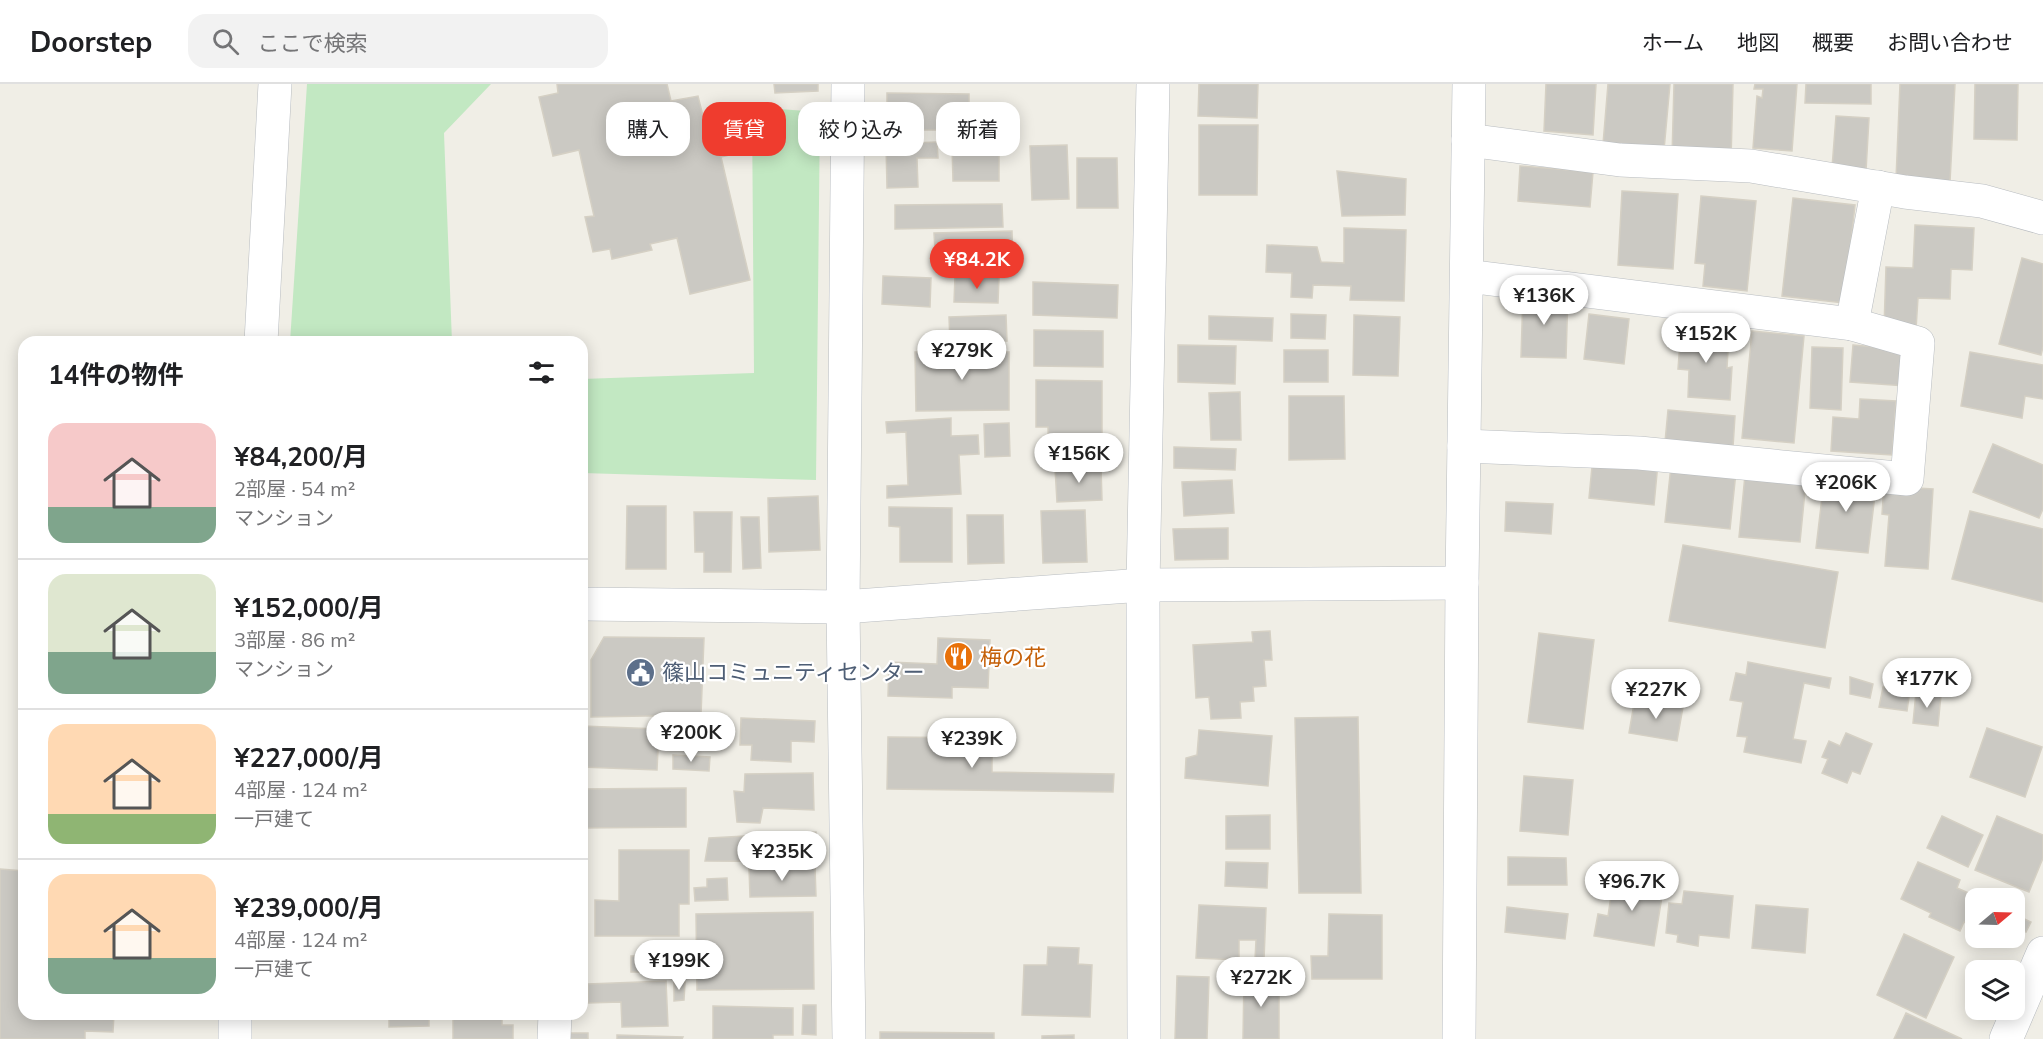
<!DOCTYPE html>
<html lang="ja">
<meta charset="utf-8">
<style>
:root{--surface:#fff;--page:#f2f2f2;--text:#202124;--muted:#757577;--line:#e0e0e0;--accent:#ef3c2e}
body{margin:0;font-family:Mulish,"Noto Sans JP",sans-serif;background:var(--page);color:var(--text);height:100vh;display:flex;flex-direction:column;font-size:22px;white-space:nowrap}
*{box-sizing:border-box;margin:0}
p{font-size:20px;color:var(--muted)}
.icon{flex:none;width:33px;height:33px;fill:none;stroke:currentColor;stroke-width:2;stroke-linecap:round;stroke-linejoin:round}
.map{position:relative;flex:1;overflow:hidden}
.panel{position:absolute;left:18px;top:252px;width:570px;height:684px;display:flex;flex-direction:column;background:var(--surface);border-radius:18px;box-shadow:0 3px 15px #0003}
.panel>*{flex:none}
.hud{position:absolute;left:606px;top:18px;width:570px;height:54px;display:flex;gap:12px}
.needle{width:39px;rotate:71deg}
.buttons{position:absolute;left:1965px;top:804px;display:grid;gap:12px}
.buttons a{display:grid;place-items:center;width:60px;height:60px;border-radius:12px;background:var(--surface);box-shadow:0 3px 15px #0003;font-size:30px}
.price{position:absolute;translate:-50% -51px;padding:0 14px;border-radius:21px;background:#fff;color:#222;font-size:20px;line-height:39px;filter:drop-shadow(0 2px 3px #0008)}
.price::after{content:'';position:absolute;left:50%;top:36px;width:18px;height:14px;margin-left:-9px;background:inherit;clip-path:polygon(0 0,100% 0,50% 100%)}
.price.current{background:var(--accent);color:#fff}
ul{padding:0;list-style:none}
li{display:flex;align-items:center;gap:18px;height:150px;padding:0 30px}
li+li{border-top:2px solid var(--line)}
li span{display:grid;place-items:center;flex:none;width:168px;height:120px;border-radius:18px;color:#555}
li>.icon{margin-inline-start:auto}
span .icon{width:72px;height:72px;fill:#fffc;stroke-width:1}
li b{font-size:26px}
h2{display:flex;justify-content:space-between;align-items:center;height:72px;padding:0 30px;font-size:26px}
.chip{padding:0 21px;border-radius:18px;background:var(--surface);box-shadow:0 3px 15px #0003;font-size:21px;line-height:54px}
.chip.current{background:var(--accent);color:#fff}
header{display:flex;align-items:center;gap:36px;box-sizing:border-box;height:84px;padding:0 30px;background:var(--surface);border-bottom:2px solid var(--line)}
header strong{font-size:28px}
nav{display:flex;gap:33px;margin-inline-start:auto;font-size:21px}
.search{width:420px;height:54px;background:var(--page);display:flex;align-items:center;gap:15px;box-sizing:border-box;padding:0 21px;border-radius:18px;color:var(--muted);font-size:22px}
.map>svg:first-child{display:block}
.green{fill:#c2e8c2}
.building{fill:#cbc9c3;stroke:#d5d0c4;stroke-width:1.5}
.lines{fill:none;stroke-linecap:round;stroke-linejoin:round}
.minor-casing{stroke:#b8bcc0;stroke-width:34}
.minor{stroke:#fff;stroke-width:33}
.labels{text-anchor:middle;dominant-baseline:central;stroke-width:4.5;stroke-linejoin:round;paint-order:stroke}
.food-label{font-size:22px;fill:#c56008;stroke:#fff;text-anchor:start}
.service-label{font-size:22px;fill:#4e5e75;stroke:#fff;text-anchor:start}
</style>
<header>
<strong>Doorstep</strong>
<div class="search"><svg class="icon" aria-label="search" viewBox="0 0 24 24"><circle cx="10" cy="10" r="6"/><path d="M15 15l6 6"/></svg>ここで検索</div>
<nav><a>ホーム</a><a>地図</a><a>概要</a><a>お問い合わせ</a></nav>
</header>
<div class="map">
<svg width="2043" height="955" viewBox="0 0 2043 955">
<rect width="100%" height="100%" fill="#f0eee6"/>
<g class="green">
<polygon points="307,0 491,0 444,49 452,258 290,258"/>
<polygon points="752,23 820,28 816,396 582,389 582,295 754,289"/>
</g>
<g class="building">
<polygon points="557,0 667,0 671,17 698,12 705,40 726,35 734,70 721,73 750,196 690,210 677,154 650,160 652,166 612,175 610,165 593,168 585,133 594,132 579,66 553,72 539,13 558,9"/>
<polygon points="774,0 818,0 818,7 775,9"/>
<polygon points="1199,0 1258,0 1257,34 1198,32"/>
<polygon points="1546,0 1596,0 1593,51 1544,47"/>
<polygon points="1608,0 1670,0 1664,66 1603,60"/>
<polygon points="1674,0 1733,0 1731,76 1672,73"/>
<polygon points="1755,0 1797,0 1792,67 1753,64 1757,12 1762,14 1763,5 1754,5"/>
<polygon points="1806,0 1871,0 1871,20 1805,19"/>
<polygon points="1900,0 1955,0 1950,98 1896,95"/>
<polygon points="1975,0 2018,0 2017,56 1974,55"/>
<polygon points="887,9 969,10 969,46 887,46"/>
<polygon points="1836,32 1869,34 1866,87 1832,84"/>
<polygon points="1199,41 1258,41 1257,111 1199,111"/>
<polygon points="937,58 938,74 917,74 918,103 887,104 886,60"/>
<polygon points="1067,61 1069,115 1032,116 1030,62"/>
<polygon points="952,62 999,62 999,97 953,97"/>
<polygon points="1077,74 1117,74 1118,124 1077,124"/>
<polygon points="1520,82 1593,88 1590,123 1518,117"/>
<polygon points="1337,87 1406,95 1405,131 1342,132"/>
<polygon points="1622,107 1678,110 1673,185 1618,181"/>
<polygon points="1701,112 1756,117 1747,207 1703,202 1705,180 1695,179"/>
<polygon points="1793,114 1855,121 1844,219 1782,212"/>
<polygon points="1002,120 1003,143 895,145 895,121"/>
<polygon points="1915,141 1974,144 1972,186 1951,185 1950,215 1918,214 1916,245 1884,244 1886,183 1913,184"/>
<polygon points="1344,144 1406,146 1404,217 1350,216 1351,202 1313,201 1312,214 1291,213 1292,189 1266,188 1267,161 1317,163 1321,178 1344,179"/>
<polygon points="1012,147 1013,181 936,183 934,149"/>
<polygon points="2022,174 2043,180 2043,263 2041,271 1999,260"/>
<polygon points="883,192 931,194 930,223 882,220"/>
<polygon points="955,192 999,193 998,219 954,218"/>
<polygon points="1033,198 1118,201 1117,234 1033,231"/>
<polygon points="1523,209 1568,210 1566,274 1521,273"/>
<polygon points="1291,230 1326,231 1325,255 1291,254"/>
<polygon points="1589,230 1629,235 1624,280 1584,275"/>
<polygon points="1006,231 1007,257 950,259 949,233"/>
<polygon points="1354,231 1400,233 1398,292 1353,291"/>
<polygon points="1209,232 1273,234 1272,257 1209,255"/>
<polygon points="1681,245 1729,249 1727,284 1732,283 1730,316 1688,313 1689,286 1678,285"/>
<polygon points="1034,246 1103,247 1103,283 1034,282"/>
<polygon points="1752,247 1804,252 1794,359 1742,354"/>
<polygon points="1178,261 1236,262 1235,300 1178,298"/>
<polygon points="1853,261 1909,266 1906,302 1850,298"/>
<polygon points="1812,263 1843,264 1841,326 1810,324"/>
<rect x="1284" y="266" width="44" height="32"/>
<polygon points="915,268 1009,268 1009,326 916,327"/>
<polygon points="1970,268 2043,281 2043,315 2025,312 2022,334 1961,322"/>
<polygon points="1036,296 1102,297 1102,357 1079,357 1079,375 1049,374 1048,343 1036,343"/>
<polygon points="1240,308 1241,356 1211,356 1209,309"/>
<polygon points="1289,312 1344,312 1345,375 1289,376"/>
<polygon points="1860,315 1896,317 1892,371 1831,367 1833,333 1859,335"/>
<polygon points="1668,326 1735,332 1733,363 1665,358"/>
<polygon points="951,334 951,352 978,351 979,370 959,371 961,410 887,414 887,402 908,401 906,348 887,349 886,338"/>
<polygon points="1009,339 1010,372 985,373 984,340"/>
<polygon points="1993,360 2043,381 2043,425 2039,434 1973,408"/>
<polygon points="1174,363 1236,365 1235,386 1174,384"/>
<polygon points="1593,372 1658,379 1654,421 1589,414"/>
<polygon points="1101,382 1102,416 1057,418 1055,384"/>
<polygon points="1671,382 1736,388 1730,445 1665,438"/>
<polygon points="1825,388 1877,394 1868,469 1816,464"/>
<polygon points="1745,391 1806,397 1800,458 1739,453"/>
<polygon points="1232,396 1234,429 1184,432 1182,398"/>
<polygon points="1884,402 1933,405 1928,485 1885,482 1889,431 1882,430"/>
<polygon points="818,412 820,466 769,468 768,414"/>
<polygon points="1506,418 1553,420 1551,450 1505,447"/>
<polygon points="627,422 666,422 666,485 626,485"/>
<polygon points="889,423 952,424 952,478 900,478 900,443 889,442"/>
<polygon points="1085,426 1087,478 1043,479 1041,427"/>
<polygon points="1970,427 2043,445 2043,518 1952,495"/>
<polygon points="694,428 732,428 731,488 704,488 704,468 695,468"/>
<polygon points="967,431 1003,431 1004,479 968,480"/>
<polygon points="741,433 759,433 761,484 743,485"/>
<polygon points="1228,444 1228,475 1175,476 1173,445"/>
<polygon points="1683,461 1838,488 1825,564 1669,537"/>
<polygon points="1270,547 1272,576 1264,576 1266,602 1253,603 1254,617 1240,618 1241,634 1211,635 1209,613 1196,614 1193,561 1253,558 1252,548"/>
<polygon points="1539,549 1594,556 1583,645 1528,638"/>
<polygon points="604,553 704,554 701,631 591,633 591,576"/>
<polygon points="938,554 990,556 988,604 952,603 952,614 888,612 889,578 937,580"/>
<polygon points="1748,578 1831,594 1829,604 1804,599 1793,655 1806,657 1801,679 1744,668 1747,653 1737,652 1743,618 1730,616 1736,589 1746,591"/>
<polygon points="1850,593 1873,600 1870,614 1850,610"/>
<polygon points="1883,603 1910,606 1907,627 1879,623"/>
<polygon points="1916,608 1941,611 1938,642 1913,639"/>
<polygon points="1635,614 1683,623 1677,657 1629,649"/>
<polygon points="1358,633 1361,809 1299,809 1295,634"/>
<polygon points="741,634 815,637 814,658 791,657 791,678 751,676 752,661 740,661"/>
<polygon points="582,642 659,645 657,686 582,683"/>
<polygon points="1987,644 2042,663 2025,713 1970,693"/>
<polygon points="1199,646 1272,652 1268,702 1185,694 1186,674 1197,671"/>
<polygon points="1846,649 1872,660 1860,690 1852,687 1847,699 1822,689 1828,675 1822,673 1829,657 1840,662"/>
<polygon points="888,653 992,654 992,688 1114,690 1113,708 887,705"/>
<polygon points="673,671 710,673 709,687 673,685"/>
<polygon points="813,689 814,726 763,724 760,739 737,738 734,707 744,708 745,690"/>
<polygon points="1524,692 1573,696 1568,751 1520,747"/>
<polygon points="686,704 686,743 582,744 582,705"/>
<polygon points="1270,731 1270,765 1226,765 1226,732"/>
<polygon points="1942,732 1983,751 1968,783 1927,764"/>
<polygon points="1997,732 2043,751 2043,774 2029,808 1975,786"/>
<polygon points="816,748 817,778 705,777 709,754"/>
<polygon points="619,766 689,766 689,820 679,820 679,852 595,852 595,816 619,817"/>
<polygon points="1508,773 1566,774 1567,801 1508,801"/>
<polygon points="1226,778 1268,779 1267,804 1225,802"/>
<polygon points="1918,778 1960,796 1957,804 1980,814 1976,814 1976,843 1964,838 1960,847 1929,833 1931,829 1901,815"/>
<polygon points="815,783 816,812 750,813 749,784"/>
<polygon points="0,785 24,787 24,930 114,930 113,948 85,947 85,955 0,955"/>
<polygon points="1625,793 1664,800 1654,862 1594,852 1598,830 1608,832 1613,798 1624,799"/>
<polygon points="727,794 728,816 695,817 694,804 707,803 707,795"/>
<polygon points="1684,807 1733,812 1729,854 1699,851 1698,862 1677,858 1678,851 1666,849 1669,819 1682,820"/>
<polygon points="1199,821 1266,824 1264,876 1255,876 1256,856 1239,856 1239,876 1196,874"/>
<polygon points="1756,821 1808,825 1805,869 1752,864"/>
<polygon points="1507,823 1568,830 1565,855 1505,848"/>
<polygon points="813,828 814,905 697,906 696,830"/>
<polygon points="1329,830 1382,831 1382,895 1312,895 1311,872 1328,872"/>
<polygon points="2014,830 2031,838 2026,848 2018,844 2014,851"/>
<polygon points="1904,850 1954,873 1926,934 1877,911"/>
<polygon points="1048,863 1079,864 1078,880 1092,881 1090,933 1022,931 1024,881 1047,881"/>
<polygon points="679,865 679,888 631,888 631,872 658,871 658,866"/>
<polygon points="1177,892 1209,893 1207,955 1175,955"/>
<polygon points="1244,892 1279,892 1279,955 1243,955"/>
<polygon points="666,897 668,942 622,943 621,918 588,919 588,900"/>
<polygon points="674,898 685,898 684,916 674,917"/>
<polygon points="803,921 816,921 816,951 802,950"/>
<polygon points="713,922 793,924 793,951 773,951 773,955 713,955"/>
<polygon points="1906,929 1962,955 1894,955"/>
<polygon points="389,930 429,930 429,942 389,943"/>
<polygon points="453,930 502,930 502,941 513,941 513,955 453,955"/>
<polygon points="880,948 994,949 994,955 880,955"/>
<rect x="563" y="949" width="25" height="6"/>
<polygon points="617,951 683,953 682,955 617,955"/>
<polygon points="1074,951 1074,955 1042,955 1042,952"/>
</g>
<g class="lines">
<defs>
<g id="minor">
<polyline points="848,0 843,523 849,955"/>
<polyline points="1468,56 1620,76 1751,82 1905,108 1982,117 2043,134"/>
<polyline points="1467,192 1852,240 1878,103"/>
<polyline points="261,258 275,0"/>
<polyline points="1464,362 1639,369 1907,395 1918,259 1852,240"/>
<polyline points="582,520 843,523 1143,501 1462,499"/>
<polyline points="235,955 235,930"/>
<polyline points="554,955 555,930"/>
<polyline points="1144,955 1143,501 1153,0"/>
<polyline points="1459,955 1462,499 1469,0"/>
<polyline points="2006,955 2043,869"/>
</g>
</defs>
<use href="#minor" class="minor-casing"/>
<use href="#minor" class="minor"/>
</g>
<defs>
<symbol id="restaurant-disc" viewBox="-11 -11 22 22"><circle r="9.5" fill="#e8710a" stroke="#fff"/><path d="M-5-6h1v4h1v-4h1v4h1v-4h1v5L-1.5 .5V6h-2V.5L-5-1ZM5-6V6H3V1.5H1.5Q1.5-4 5-6Z" fill="#fff"/></symbol>
<symbol id="civic-disc" viewBox="-11 -11 22 22"><circle r="9.5" fill="#5c6f8a" stroke="#fff"/><path d="M-.6-6.5H3V-4.5H.6V-3L4-1V1h2V6H-6V1h2V-1L-.6-3ZM-1.2 2.5V6h2.4V2.5Z" fill="#fff"/></symbol>
</defs>
<g fill-rule="evenodd">
<use href="#restaurant-disc" x="942" y="556" width="33" height="33"/>
<use href="#civic-disc" x="624" y="572" width="33" height="33"/>
</g>
<g class="labels">
<g class="food-label">
<text x="980" y="573">梅の花</text>
</g>
<g class="service-label">
<text x="662" y="588">篠山コミュニティセンター</text>
</g>
</g>
</svg>
<div class="buttons">
<a><svg class="needle" viewBox="-14 -14 28 28"><path d="M0-13l5 13h-10z" fill="#e53935"/><path d="M0 13l5-13h-10z" fill="#757577"/></svg></a>
<a><svg class="icon" aria-label="layers" viewBox="0 0 24 24"><path d="M12 4l9 5-9 5-9-5zM3 14l9 5 9-5"/></svg></a>
</div>
<b class="price current" style="left:977px;top:206px">¥84.2K</b>
<b class="price" style="left:1544px;top:242px">¥136K</b>
<b class="price" style="left:1706px;top:280px">¥152K</b>
<b class="price" style="left:962px;top:297px">¥279K</b>
<b class="price" style="left:1079px;top:400px">¥156K</b>
<b class="price" style="left:1846px;top:429px">¥206K</b>
<b class="price" style="left:1927px;top:625px">¥177K</b>
<b class="price" style="left:1656px;top:636px">¥227K</b>
<b class="price" style="left:691px;top:679px">¥200K</b>
<b class="price" style="left:972px;top:685px">¥239K</b>
<b class="price" style="left:782px;top:798px">¥235K</b>
<b class="price" style="left:1632px;top:828px">¥96.7K</b>
<b class="price" style="left:679px;top:907px">¥199K</b>
<b class="price" style="left:1261px;top:924px">¥272K</b>
<div class="hud">
<a class="chip">購入</a>
<a class="chip current">賃貸</a>
<a class="chip">絞り込み</a>
<a class="chip">新着</a>
</div>
<section class="panel">
<h2>14件の物件<svg class="icon" aria-label="filters" viewBox="0 0 24 24"><path d="M4 7h16M4 17h16"/><circle cx="9" cy="7" r="2"/><circle cx="15" cy="17" r="2"/></svg></h2>
<ul>
<li><span style="background:linear-gradient(#f6c9c9 70%,#7fa58c 0)"><svg class="icon" aria-label="home" viewBox="0 0 24 24"><path d="M3 11l9-7 9 7M6 9v11h12V9"/></svg></span><div><b>¥84,200/月</b><p>2部屋 · 54 m²</p><p>マンション</p></div></li>
<li><span style="background:linear-gradient(#dfe7d0 65%,#7fa58c 0)"><svg class="icon" aria-label="home" viewBox="0 0 24 24"><path d="M3 11l9-7 9 7M6 9v11h12V9"/></svg></span><div><b>¥152,000/月</b><p>3部屋 · 86 m²</p><p>マンション</p></div></li>
<li><span style="background:linear-gradient(#ffd9b3 75%,#8fb573 0)"><svg class="icon" aria-label="home" viewBox="0 0 24 24"><path d="M3 11l9-7 9 7M6 9v11h12V9"/></svg></span><div><b>¥227,000/月</b><p>4部屋 · 124 m²</p><p>一戸建て</p></div></li>
<li><span style="background:linear-gradient(#ffd9b3 70%,#7fa58c 0)"><svg class="icon" aria-label="home" viewBox="0 0 24 24"><path d="M3 11l9-7 9 7M6 9v11h12V9"/></svg></span><div><b>¥239,000/月</b><p>4部屋 · 124 m²</p><p>一戸建て</p></div></li>
</ul>
</section>
</div>
